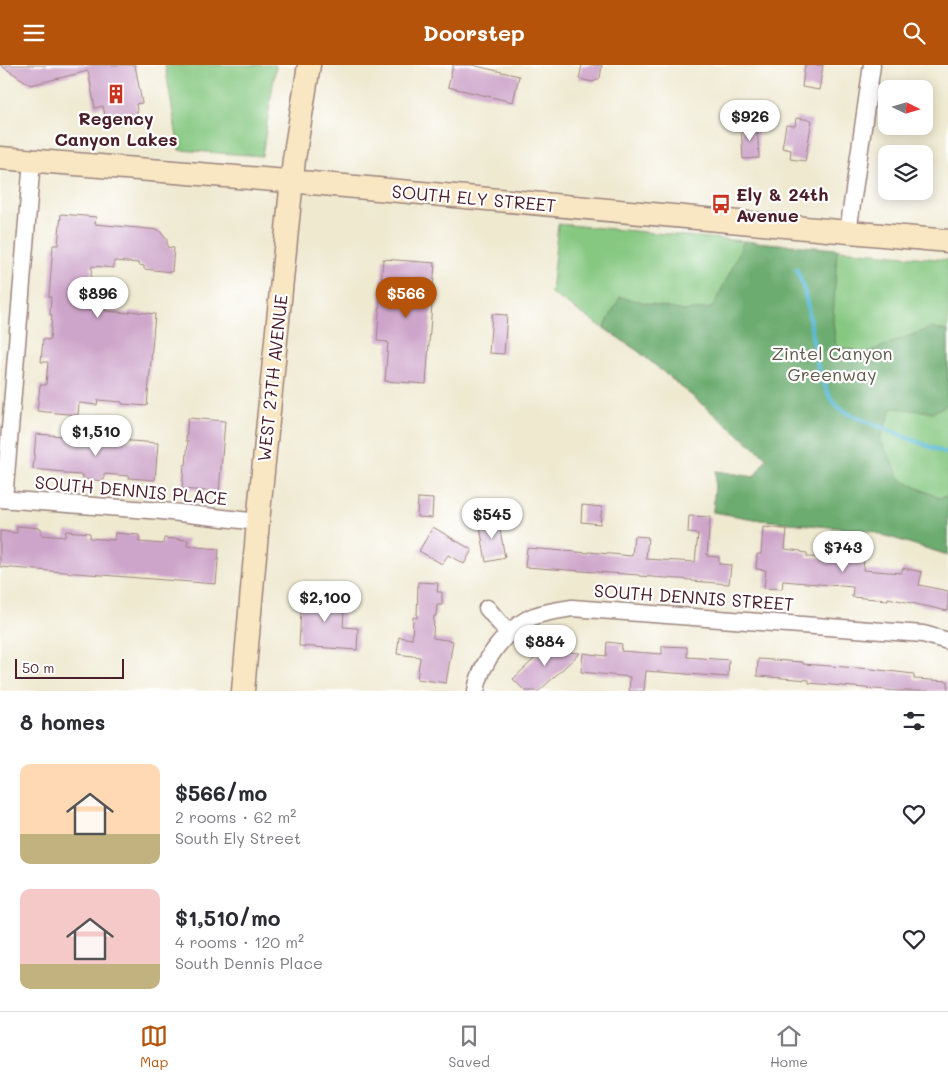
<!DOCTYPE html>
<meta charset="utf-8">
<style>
:root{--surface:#fff;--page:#f7f7f7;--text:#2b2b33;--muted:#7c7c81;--line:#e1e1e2;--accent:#b45309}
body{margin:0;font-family:Mali,sans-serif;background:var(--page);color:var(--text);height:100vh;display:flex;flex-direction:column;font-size:19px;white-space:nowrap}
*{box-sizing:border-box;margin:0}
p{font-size:16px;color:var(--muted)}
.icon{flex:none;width:28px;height:28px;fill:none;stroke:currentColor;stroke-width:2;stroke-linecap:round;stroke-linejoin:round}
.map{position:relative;height:626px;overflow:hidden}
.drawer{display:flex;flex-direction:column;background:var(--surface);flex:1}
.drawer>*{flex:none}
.needle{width:32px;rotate:95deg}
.tools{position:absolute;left:878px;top:15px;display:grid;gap:10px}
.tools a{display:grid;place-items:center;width:55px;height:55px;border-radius:10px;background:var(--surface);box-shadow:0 2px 12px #0003;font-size:25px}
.scale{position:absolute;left:15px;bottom:12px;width:109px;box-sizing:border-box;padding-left:5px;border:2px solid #4a1f2b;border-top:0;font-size:14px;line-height:18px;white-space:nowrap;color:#4a1f2b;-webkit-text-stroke:4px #fff;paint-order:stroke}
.price{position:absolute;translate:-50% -42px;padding:0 11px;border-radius:18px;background:#fff;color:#222;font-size:16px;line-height:32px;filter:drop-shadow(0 1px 2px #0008)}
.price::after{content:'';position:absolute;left:50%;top:30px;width:15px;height:11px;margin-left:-8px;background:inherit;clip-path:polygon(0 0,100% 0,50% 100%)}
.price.on{background:var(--accent);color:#fff}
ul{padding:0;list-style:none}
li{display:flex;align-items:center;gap:15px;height:125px;padding:0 20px}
li span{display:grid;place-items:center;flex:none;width:140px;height:100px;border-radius:10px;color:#555}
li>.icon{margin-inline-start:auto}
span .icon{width:60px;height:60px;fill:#fffc;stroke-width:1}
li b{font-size:21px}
h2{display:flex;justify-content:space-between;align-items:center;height:60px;padding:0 20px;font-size:21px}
header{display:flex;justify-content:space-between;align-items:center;height:65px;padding:0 20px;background:var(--accent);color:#fff;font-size:22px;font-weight:700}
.tabs{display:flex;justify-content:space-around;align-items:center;height:70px;border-top:1px solid var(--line);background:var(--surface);font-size:14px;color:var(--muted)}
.tabs a{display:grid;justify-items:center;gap:2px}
.tabs .on{color:var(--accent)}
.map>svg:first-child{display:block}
.green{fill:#86c881;stroke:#687456}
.forest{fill:#6cac6f;stroke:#5b664d}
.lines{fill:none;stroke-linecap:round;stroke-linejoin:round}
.stream{stroke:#58b9d7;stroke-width:4.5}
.building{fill:#cea5ca}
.street-casing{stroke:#9c847e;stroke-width:19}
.secondary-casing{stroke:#9c847e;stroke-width:25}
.street{stroke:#fff;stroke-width:16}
.secondary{stroke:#f9e7c3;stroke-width:22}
.labels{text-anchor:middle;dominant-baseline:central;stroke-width:4.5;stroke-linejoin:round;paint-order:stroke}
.poi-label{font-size:18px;font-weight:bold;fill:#4a1f2b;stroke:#fff}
.street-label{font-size:18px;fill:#4a1f2b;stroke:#fff}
.park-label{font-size:18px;fill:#5f5a49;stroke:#fff}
</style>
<header><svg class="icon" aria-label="menu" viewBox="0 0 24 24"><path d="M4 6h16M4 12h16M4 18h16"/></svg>Doorstep<svg class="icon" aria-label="search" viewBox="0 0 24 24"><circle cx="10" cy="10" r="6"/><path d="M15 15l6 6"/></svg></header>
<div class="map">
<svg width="948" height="626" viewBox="0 0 948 626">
<rect width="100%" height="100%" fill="#fff"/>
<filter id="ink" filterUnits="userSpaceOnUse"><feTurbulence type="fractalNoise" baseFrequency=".02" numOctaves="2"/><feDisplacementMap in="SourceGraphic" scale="10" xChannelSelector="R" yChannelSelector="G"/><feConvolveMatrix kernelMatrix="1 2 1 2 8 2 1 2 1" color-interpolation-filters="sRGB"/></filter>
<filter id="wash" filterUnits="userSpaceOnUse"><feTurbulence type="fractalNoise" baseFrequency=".0096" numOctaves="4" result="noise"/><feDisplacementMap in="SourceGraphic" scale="20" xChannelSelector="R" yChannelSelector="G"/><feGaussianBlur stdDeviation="1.12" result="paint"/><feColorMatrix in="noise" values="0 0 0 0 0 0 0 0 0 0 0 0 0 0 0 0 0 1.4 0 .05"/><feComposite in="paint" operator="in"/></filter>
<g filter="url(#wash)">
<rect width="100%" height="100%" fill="#efe9d0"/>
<g class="green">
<polygon points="165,0 276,0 262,91 179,85"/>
<polygon points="558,159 948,195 948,490 870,466 761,455 713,447 716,406 754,412 767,393 638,286 551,228"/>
</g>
<polygon class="forest" points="744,176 837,184 833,257 836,281 866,288 930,263 948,266 948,339 934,347 892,343 880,374 901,415 939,433 948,431 948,490 870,466 761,455 713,447 716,406 754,412 767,393 638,286 604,263 620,232 683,246 712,243 730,208"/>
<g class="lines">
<path class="stream" d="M 796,204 C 814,240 808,282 824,319 C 827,326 830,333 835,339 C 841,346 849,349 858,353 L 948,389"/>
</g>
<g id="blocks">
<g class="building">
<polygon points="0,0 135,0 142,38 136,39 138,53 107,60 103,41 95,43 88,6 31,20"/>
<polygon points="453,0 472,0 519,11 513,37 448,22"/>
<polygon points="582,0 602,0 600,13 593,17 579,14"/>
<polygon points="805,0 823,0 819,25 802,22"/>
<polygon points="796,53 812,55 805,96 790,94 791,85 782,83 786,60 795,61"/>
<polygon points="741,61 757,61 759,93 743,94"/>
<polygon points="61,149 96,152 95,159 159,165 167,175 167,182 174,183 172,207 144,204 144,201 139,200 139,198 114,196 114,203 92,201 88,239 106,241 105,246 129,248 130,246 155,249 147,341 122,339 122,337 98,335 97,340 79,338 78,350 37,346 40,320 46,320 48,297 41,297 43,274 50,275 52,250 50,250 51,232 49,232 53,180 58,180"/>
<polygon points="383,194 435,198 426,319 385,316 388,277 377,276"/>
<polygon points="492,249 507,250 504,289 489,288"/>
<polygon points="188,353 225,356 219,427 182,424 184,400 186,400 188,376 186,376"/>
<polygon points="36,369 158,378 155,415 128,413 129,411 104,409 104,416 83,414 83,410 64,409 64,407 33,404"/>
<polygon points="418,433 433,434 432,453 417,452"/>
<polygon points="582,440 602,442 600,459 581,457"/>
<polygon points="689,451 710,452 707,491 719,492 719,499 731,500 729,519 692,516 692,515 639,511 639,510 525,502 527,483 589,488 589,487 632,491 634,471 648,472 646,494 695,497 698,469 688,468"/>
<polygon points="498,453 505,493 486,497 479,456"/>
<polygon points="17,461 41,463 41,470 65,472 66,466 90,468 90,473 114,475 115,468 139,470 139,477 163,479 164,473 188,475 187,481 219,484 216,519 0,502 0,466 17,468"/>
<polygon points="433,462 472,485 464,499 448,490 442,499 419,486"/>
<polygon points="763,462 787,464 785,484 801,486 801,487 807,488 807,492 830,493 830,491 844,493 846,472 866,474 863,505 901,508 903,503 922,507 919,520 948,526 948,546 888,533 888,535 852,532 853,522 783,516 782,524 764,523 766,505 756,504 757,489 761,489"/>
<polygon points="418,517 438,518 437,527 442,527 442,540 437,540 436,551 434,551 433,573 453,576 446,618 417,614 420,592 397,589 399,572 412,574 413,552 417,553"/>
<polygon points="302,527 345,530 343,562 358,563 357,585 299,581"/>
<polygon points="552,577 567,579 567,587 580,588 539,626 525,626 513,614"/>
<polygon points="607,577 622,579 621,586 662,589 662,581 687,582 687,592 729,595 728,612 646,606 644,626 629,626 630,612 581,607 583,588 606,591"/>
<polygon points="758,594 803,597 803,599 871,604 914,609 914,614 948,616 948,626 898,626 809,618 809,615 757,611"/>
</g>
</g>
</g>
<g filter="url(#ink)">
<use href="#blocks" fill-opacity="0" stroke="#9c847e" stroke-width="1"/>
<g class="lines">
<defs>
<g id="street">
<polyline points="848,167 872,0"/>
<polyline points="0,434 162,446 258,457"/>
<polyline points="4,434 11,352 32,95"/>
<polyline points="487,543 509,569"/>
<path d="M 476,626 C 480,598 507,562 534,551 C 546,547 559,545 572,543 L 923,569 L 948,576"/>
</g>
<g id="secondary">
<polyline points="0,93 312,118 948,176"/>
<polyline points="243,626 258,457 294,94 309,0"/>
</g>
</defs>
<use href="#street" class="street-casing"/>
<use href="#secondary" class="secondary-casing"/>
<use href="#street" class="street"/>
<use href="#secondary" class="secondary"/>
</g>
</g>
<defs>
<symbol id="building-bare" viewBox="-9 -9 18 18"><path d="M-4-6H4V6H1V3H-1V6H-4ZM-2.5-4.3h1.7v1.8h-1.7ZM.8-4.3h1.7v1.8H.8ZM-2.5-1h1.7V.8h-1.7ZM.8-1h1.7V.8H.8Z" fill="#c8321e" stroke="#fff" stroke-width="2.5" paint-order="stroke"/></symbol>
<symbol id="bus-bare" viewBox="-9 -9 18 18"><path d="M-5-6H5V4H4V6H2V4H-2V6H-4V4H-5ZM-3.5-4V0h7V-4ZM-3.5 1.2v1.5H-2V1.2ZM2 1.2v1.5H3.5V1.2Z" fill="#c8321e" stroke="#fff" stroke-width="2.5" paint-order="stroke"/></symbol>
</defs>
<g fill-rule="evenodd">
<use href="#building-bare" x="102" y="15" width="28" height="28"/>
<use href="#bus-bare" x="707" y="125" width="28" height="28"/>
</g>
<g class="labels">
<g class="poi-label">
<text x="116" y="53">Regency<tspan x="116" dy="21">Canyon Lakes</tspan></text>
<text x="736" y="129" text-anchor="start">Ely &amp; 24th<tspan x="736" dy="21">Avenue</tspan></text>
</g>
<g class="street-label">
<text transform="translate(474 133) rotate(5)">SOUTH ELY STREET</text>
<text transform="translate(272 313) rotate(-84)">WEST 27TH AVENUE</text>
<text transform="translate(131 425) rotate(5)">SOUTH DENNIS PLACE</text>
<text transform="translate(694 532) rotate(4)">SOUTH DENNIS STREET</text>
</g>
<g class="park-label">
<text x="832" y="288">Zintel Canyon<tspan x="832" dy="21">Greenway</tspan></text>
</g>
</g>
</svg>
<div class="tools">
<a><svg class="needle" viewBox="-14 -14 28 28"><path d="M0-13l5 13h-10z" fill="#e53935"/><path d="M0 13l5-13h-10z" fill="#7c7c81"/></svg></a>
<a><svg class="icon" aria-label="layers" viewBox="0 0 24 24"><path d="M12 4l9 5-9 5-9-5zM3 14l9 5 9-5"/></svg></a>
</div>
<div class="scale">50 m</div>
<b class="price" style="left:750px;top:77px">$926</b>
<b class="price" style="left:98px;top:254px">$896</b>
<b class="price on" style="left:406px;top:254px">$566</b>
<b class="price" style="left:96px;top:392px">$1,510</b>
<b class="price" style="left:492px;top:475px">$545</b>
<b class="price" style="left:843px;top:508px">$743</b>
<b class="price" style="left:325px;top:558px">$2,100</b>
<b class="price" style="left:545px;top:602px">$884</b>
</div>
<section class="drawer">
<h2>8 homes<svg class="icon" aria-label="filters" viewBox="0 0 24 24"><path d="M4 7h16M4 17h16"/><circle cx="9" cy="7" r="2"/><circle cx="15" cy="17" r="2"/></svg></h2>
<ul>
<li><span style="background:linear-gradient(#ffd9b3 70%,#c2b280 0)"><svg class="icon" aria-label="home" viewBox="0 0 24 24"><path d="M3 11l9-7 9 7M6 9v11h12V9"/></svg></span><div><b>$566/mo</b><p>2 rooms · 62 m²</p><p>South Ely Street</p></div><svg class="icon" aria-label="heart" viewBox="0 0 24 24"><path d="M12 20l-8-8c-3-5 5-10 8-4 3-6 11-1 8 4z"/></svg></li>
<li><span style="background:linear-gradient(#f6c9c9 75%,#c2b280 0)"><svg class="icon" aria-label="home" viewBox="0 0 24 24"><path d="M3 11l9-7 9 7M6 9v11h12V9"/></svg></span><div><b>$1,510/mo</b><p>4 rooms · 120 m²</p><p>South Dennis Place</p></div><svg class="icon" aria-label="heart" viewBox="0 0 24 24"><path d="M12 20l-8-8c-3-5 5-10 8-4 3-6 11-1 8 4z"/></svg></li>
</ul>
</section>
<nav class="tabs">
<a class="on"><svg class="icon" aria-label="map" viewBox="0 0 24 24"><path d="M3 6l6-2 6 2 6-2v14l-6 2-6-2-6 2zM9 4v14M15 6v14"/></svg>Map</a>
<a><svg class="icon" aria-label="saved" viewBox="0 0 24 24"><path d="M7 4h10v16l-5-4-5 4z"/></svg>Saved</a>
<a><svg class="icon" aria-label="home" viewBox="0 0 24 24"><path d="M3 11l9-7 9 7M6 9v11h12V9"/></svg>Home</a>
</nav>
